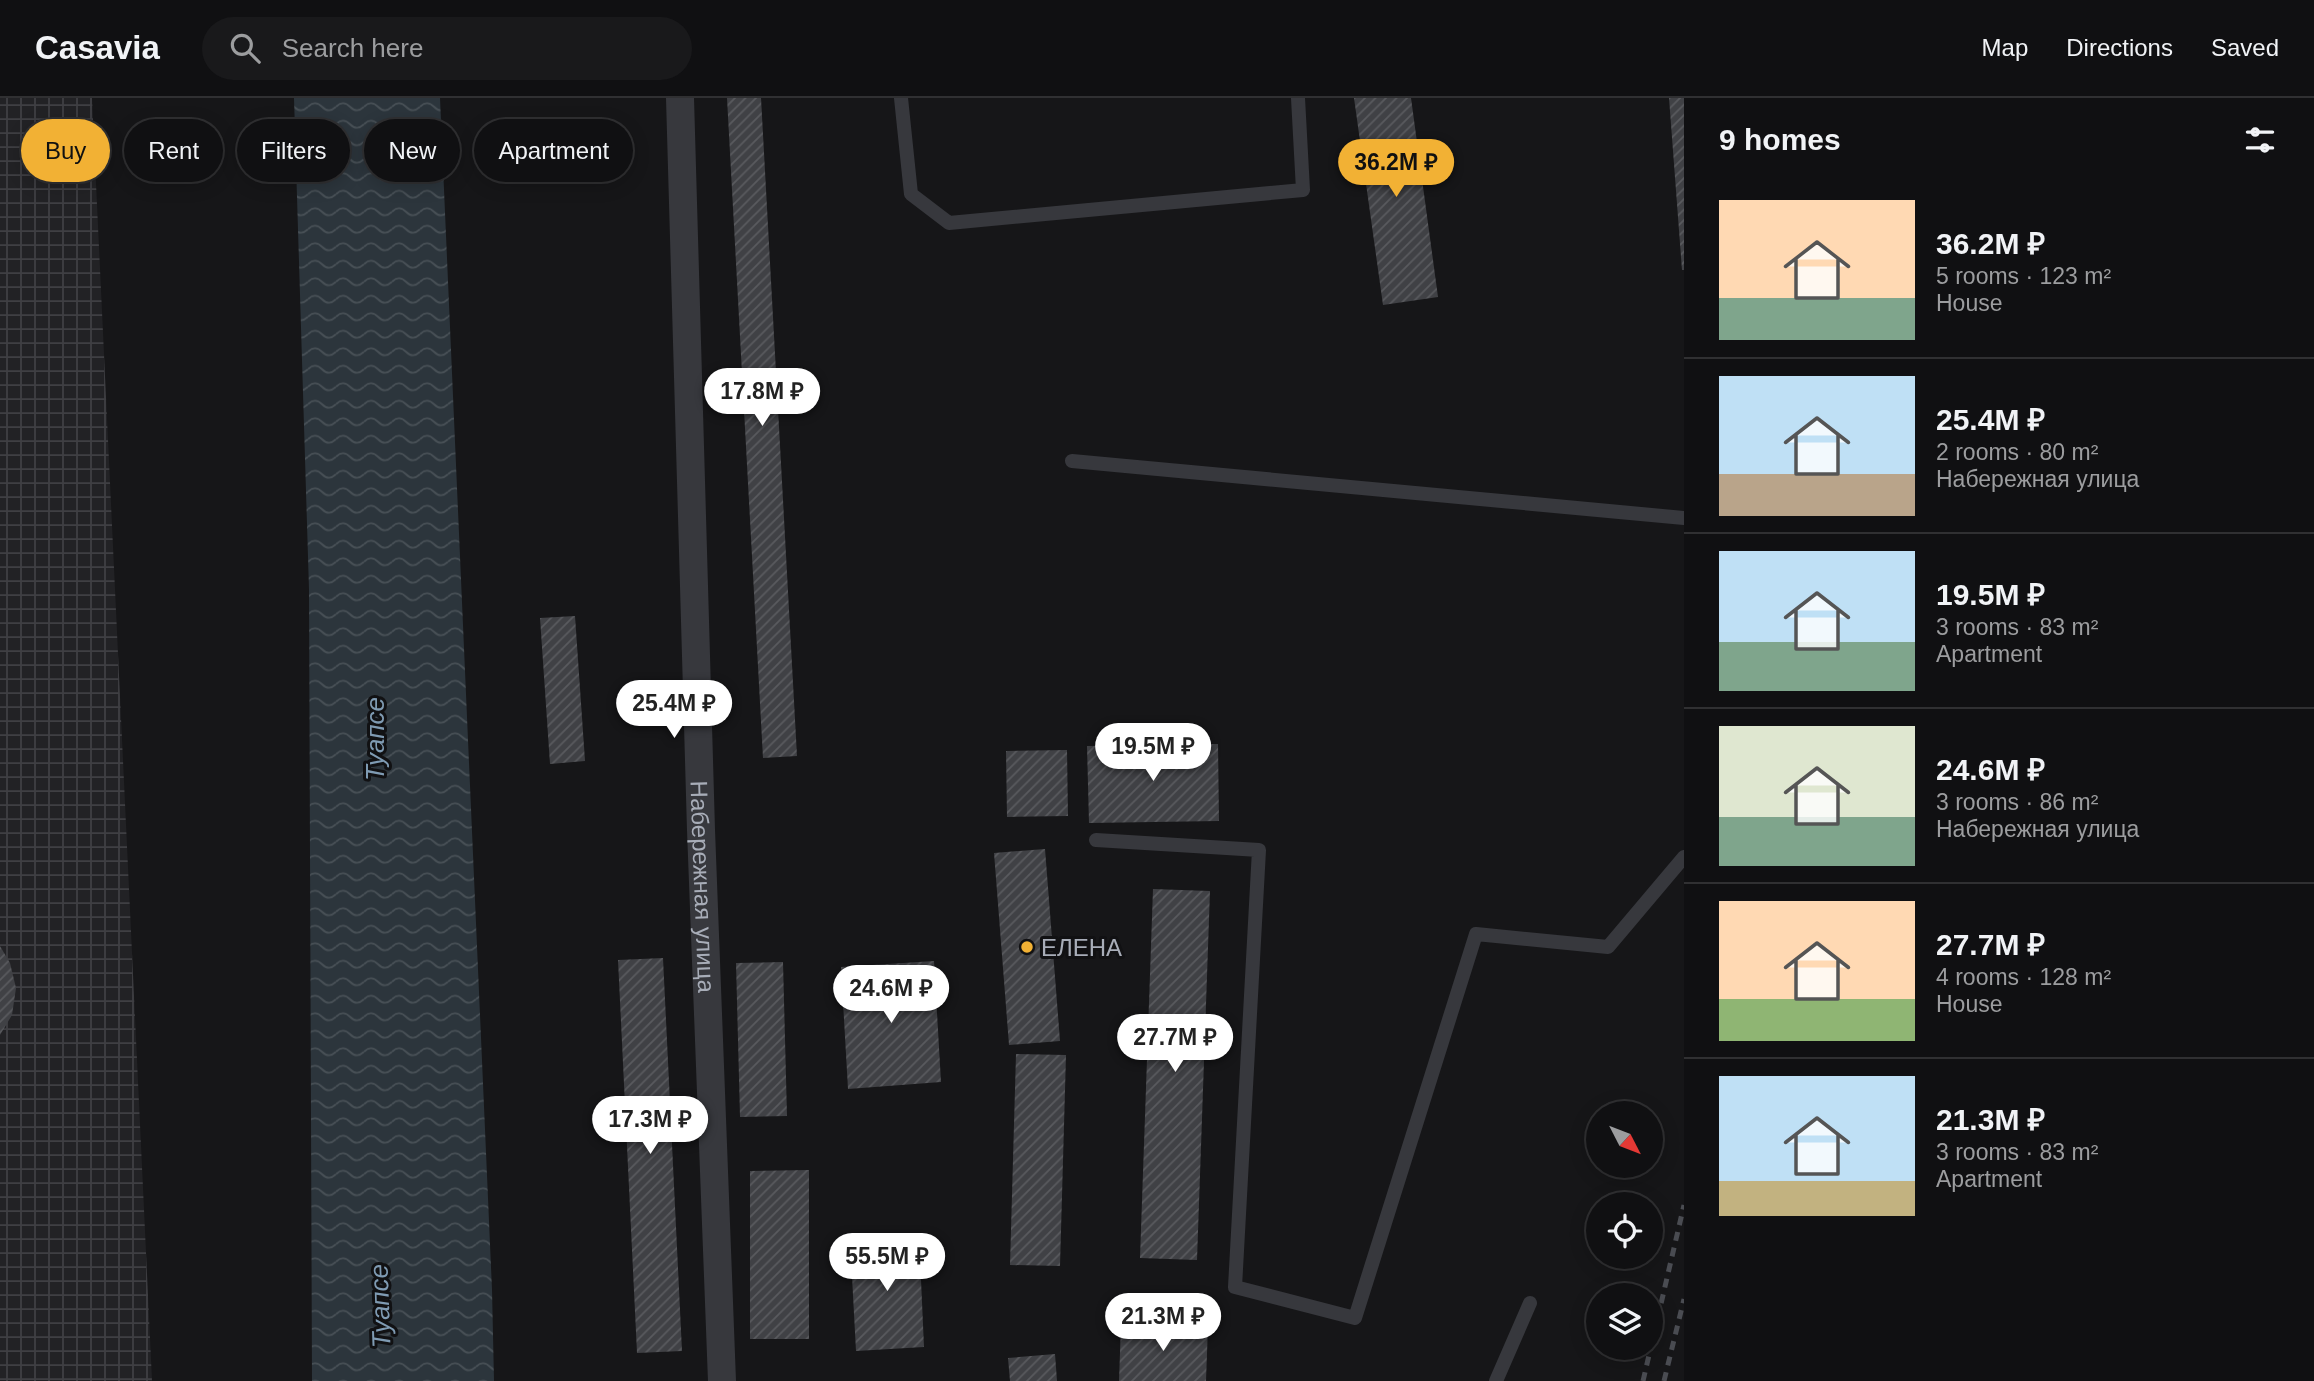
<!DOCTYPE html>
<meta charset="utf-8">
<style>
:root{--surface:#101012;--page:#19191b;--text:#f1f3f6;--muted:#9c9d9f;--line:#303032;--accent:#f2b134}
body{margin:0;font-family:Arial,sans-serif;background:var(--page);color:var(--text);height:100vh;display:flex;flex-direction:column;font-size:26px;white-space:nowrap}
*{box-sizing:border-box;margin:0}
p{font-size:23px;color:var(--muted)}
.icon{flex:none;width:38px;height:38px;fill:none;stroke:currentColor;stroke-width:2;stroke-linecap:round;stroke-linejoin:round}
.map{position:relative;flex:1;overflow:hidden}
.panel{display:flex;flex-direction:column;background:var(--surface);width:630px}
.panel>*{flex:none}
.banner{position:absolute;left:21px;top:21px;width:665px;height:63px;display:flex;gap:14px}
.needle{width:46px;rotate:132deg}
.controls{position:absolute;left:1586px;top:1003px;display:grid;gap:14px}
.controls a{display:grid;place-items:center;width:77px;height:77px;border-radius:50%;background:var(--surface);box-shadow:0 4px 18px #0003,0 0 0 2px var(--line);font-size:35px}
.price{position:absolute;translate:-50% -60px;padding:0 16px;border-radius:24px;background:#fff;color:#222;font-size:23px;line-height:46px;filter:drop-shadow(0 2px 4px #0008)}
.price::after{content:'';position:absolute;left:50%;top:42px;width:21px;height:16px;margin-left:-10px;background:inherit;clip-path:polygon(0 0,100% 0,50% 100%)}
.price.selected{background:var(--accent);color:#111}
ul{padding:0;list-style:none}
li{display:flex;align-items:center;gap:21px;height:175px;padding:0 35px}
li+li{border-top:2px solid var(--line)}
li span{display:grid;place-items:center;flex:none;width:196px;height:140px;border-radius:0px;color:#555}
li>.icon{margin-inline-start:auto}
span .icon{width:84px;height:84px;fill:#fffc;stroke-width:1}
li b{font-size:30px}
h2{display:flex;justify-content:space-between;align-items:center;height:84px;padding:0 35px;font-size:30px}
.chip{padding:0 24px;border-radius:32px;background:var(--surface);box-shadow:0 4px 18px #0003,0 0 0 2px var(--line);font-size:24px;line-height:63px}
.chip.selected{background:var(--accent);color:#111}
header{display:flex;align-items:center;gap:42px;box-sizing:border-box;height:98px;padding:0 35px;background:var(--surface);border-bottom:2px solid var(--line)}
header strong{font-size:33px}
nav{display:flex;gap:38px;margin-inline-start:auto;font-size:24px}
.search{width:490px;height:63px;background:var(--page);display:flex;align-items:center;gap:18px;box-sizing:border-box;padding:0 24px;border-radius:38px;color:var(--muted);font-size:26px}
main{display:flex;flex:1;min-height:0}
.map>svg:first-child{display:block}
.industrial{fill:url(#industrial-grid)}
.water{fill:url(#water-waves)}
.building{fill:url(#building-hatch)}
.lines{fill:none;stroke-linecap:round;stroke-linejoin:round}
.service{stroke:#37383d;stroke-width:14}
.minor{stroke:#37383d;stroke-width:28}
.rail{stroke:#4a4c52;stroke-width:5;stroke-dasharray:9 7;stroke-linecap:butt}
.poi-dot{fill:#f2b134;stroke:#111113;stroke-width:2.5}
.labels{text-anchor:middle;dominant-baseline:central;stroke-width:6;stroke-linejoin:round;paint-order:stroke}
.street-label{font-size:24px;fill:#a8adb8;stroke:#111113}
.poi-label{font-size:24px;fill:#a8adb8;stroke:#111113;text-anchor:start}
.water-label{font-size:26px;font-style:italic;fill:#7f9bb3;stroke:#111113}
</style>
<header>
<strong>Casavia</strong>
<div class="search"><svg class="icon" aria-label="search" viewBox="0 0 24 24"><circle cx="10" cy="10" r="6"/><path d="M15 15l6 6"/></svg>Search here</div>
<nav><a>Map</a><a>Directions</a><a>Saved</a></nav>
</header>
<main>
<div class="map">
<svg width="1684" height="1283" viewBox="0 0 1684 1283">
<defs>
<pattern id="industrial-grid" width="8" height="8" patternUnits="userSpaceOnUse" patternTransform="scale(1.75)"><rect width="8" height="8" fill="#222225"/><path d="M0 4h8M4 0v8" fill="none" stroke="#3f3f43"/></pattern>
<pattern id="water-waves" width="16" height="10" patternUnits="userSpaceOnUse" patternTransform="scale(1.75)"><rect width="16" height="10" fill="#2c353c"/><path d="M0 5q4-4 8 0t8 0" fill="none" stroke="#485056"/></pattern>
<pattern id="building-hatch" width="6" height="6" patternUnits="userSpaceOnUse" patternTransform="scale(1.75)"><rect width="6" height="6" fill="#404145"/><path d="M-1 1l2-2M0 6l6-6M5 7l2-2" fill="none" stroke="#595a5e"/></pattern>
</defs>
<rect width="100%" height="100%" fill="#161618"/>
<polygon class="industrial" points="0,0 92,0 152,1283 0,1283"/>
<polygon class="water" points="294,0 440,0 492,1192 494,1283 312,1283 309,491"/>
<g class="building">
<polygon points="727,0 761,0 797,658 763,660"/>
<polygon points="1354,0 1411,0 1438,199 1383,207"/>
<polygon points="1669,0 1684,0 1684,172 1682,172"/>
<polygon points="575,518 585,663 550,666 540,520"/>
<polygon points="1218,646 1219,723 1089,725 1087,648"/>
<polygon points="1067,652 1068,718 1007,719 1006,653"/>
<polygon points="1045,751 1060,943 1009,947 994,755"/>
<polygon points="1153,791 1210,793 1197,1162 1140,1160"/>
<polygon points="0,848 10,865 16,890 12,917 0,937"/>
<polygon points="663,860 682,1253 637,1255 618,862"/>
<polygon points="934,863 941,984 848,991 841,869"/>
<polygon points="783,864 787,1018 740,1019 736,865"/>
<polygon points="1016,956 1066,957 1060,1168 1010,1167"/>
<polygon points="809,1072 809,1241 750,1241 750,1073"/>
<polygon points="919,1137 924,1249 856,1253 850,1141"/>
<polygon points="1121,1226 1208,1228 1206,1283 1119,1283"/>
<polygon points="1055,1256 1057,1283 1010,1283 1008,1260"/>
</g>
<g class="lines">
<g class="service">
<polyline points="901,0 911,96 949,125 1303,92 1298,0"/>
<polyline points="1072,363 1684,420"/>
<polyline points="1096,742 1259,752 1235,1189 1355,1220 1476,836 1608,849 1684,759"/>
<polyline points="1496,1283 1530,1205"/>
</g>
<path class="minor" id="s1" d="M 680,0 L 701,732 L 722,1283"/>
<g class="rail">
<polyline points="1643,1283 1684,1107"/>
<polyline points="1664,1283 1684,1201"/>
</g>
</g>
<circle class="poi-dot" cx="1027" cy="849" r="7"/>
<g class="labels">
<g class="street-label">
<text stroke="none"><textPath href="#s1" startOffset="789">Набережная улица</textPath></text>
</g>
<g class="poi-label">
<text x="1041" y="849">ЕЛЕНА</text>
</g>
<g class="water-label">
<text transform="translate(375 641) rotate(-90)">Туапсе</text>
<text transform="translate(380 1208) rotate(-92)">Туапсе</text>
</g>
</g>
</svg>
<div class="controls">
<a><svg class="needle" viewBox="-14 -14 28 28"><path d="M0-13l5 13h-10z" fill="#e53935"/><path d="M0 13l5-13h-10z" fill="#9c9d9f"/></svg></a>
<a><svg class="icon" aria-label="locate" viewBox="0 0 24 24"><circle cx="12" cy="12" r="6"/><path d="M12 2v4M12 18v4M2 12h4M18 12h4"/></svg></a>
<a><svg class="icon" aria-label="layers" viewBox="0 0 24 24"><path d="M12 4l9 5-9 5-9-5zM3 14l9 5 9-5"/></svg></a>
</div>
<b class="price selected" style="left:1396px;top:101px">36.2M ₽</b>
<b class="price" style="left:762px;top:330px">17.8M ₽</b>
<b class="price" style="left:674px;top:642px">25.4M ₽</b>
<b class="price" style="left:1153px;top:685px">19.5M ₽</b>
<b class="price" style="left:891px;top:927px">24.6M ₽</b>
<b class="price" style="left:1175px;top:976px">27.7M ₽</b>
<b class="price" style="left:650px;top:1058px">17.3M ₽</b>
<b class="price" style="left:887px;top:1195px">55.5M ₽</b>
<b class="price" style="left:1163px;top:1255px">21.3M ₽</b>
<div class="banner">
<a class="chip selected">Buy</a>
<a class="chip">Rent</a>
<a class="chip">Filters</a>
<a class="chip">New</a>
<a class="chip">Apartment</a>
</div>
</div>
<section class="panel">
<h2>9 homes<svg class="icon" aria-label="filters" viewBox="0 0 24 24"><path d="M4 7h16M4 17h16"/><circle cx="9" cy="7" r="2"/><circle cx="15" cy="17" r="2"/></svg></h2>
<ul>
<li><span style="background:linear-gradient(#ffd9b3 70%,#7fa58c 0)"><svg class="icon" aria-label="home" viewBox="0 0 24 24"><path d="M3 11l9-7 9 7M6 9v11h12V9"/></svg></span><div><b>36.2M ₽</b><p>5 rooms · 123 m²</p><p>House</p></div></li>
<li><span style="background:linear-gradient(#bfe0f5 70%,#b9a48a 0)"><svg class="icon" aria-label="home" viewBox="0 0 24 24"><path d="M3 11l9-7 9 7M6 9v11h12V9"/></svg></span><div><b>25.4M ₽</b><p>2 rooms · 80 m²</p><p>Набережная улица</p></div></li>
<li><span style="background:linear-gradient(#bfe0f5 65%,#7fa58c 0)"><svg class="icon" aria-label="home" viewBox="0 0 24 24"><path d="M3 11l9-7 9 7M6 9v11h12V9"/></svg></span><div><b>19.5M ₽</b><p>3 rooms · 83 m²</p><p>Apartment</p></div></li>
<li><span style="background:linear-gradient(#dfe7d0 65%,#7fa58c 0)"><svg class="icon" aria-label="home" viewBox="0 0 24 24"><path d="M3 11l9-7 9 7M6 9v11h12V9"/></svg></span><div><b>24.6M ₽</b><p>3 rooms · 86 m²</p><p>Набережная улица</p></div></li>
<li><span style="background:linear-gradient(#ffd9b3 70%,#8fb573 0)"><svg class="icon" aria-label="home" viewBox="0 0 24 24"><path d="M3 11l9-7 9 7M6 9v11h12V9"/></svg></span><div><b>27.7M ₽</b><p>4 rooms · 128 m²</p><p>House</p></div></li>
<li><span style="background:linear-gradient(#bfe0f5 75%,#c2b280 0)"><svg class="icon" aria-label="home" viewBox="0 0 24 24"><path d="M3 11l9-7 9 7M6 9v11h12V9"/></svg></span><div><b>21.3M ₽</b><p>3 rooms · 83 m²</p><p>Apartment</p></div></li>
</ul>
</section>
</main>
